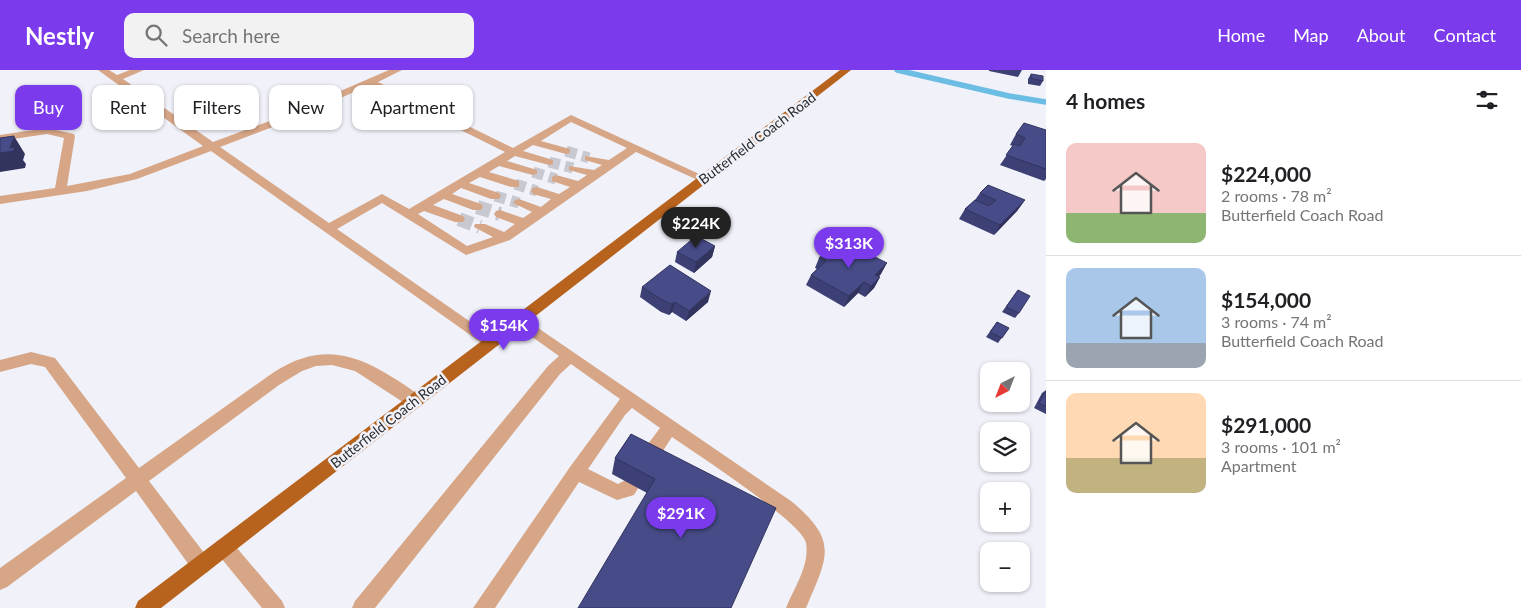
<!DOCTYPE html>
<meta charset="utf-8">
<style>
:root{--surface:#fff;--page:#f2f2f2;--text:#202124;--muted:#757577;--line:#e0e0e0;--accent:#7c3aed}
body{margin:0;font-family:Lato,sans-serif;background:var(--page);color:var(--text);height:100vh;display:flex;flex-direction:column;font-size:19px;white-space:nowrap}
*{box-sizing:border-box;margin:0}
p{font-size:16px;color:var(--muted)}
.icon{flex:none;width:28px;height:28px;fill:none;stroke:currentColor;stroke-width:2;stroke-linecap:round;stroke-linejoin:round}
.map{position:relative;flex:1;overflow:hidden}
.sheet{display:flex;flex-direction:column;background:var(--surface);width:475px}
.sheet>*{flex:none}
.guide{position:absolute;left:15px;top:15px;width:475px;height:45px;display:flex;gap:10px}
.needle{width:32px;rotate:222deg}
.buttons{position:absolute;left:980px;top:292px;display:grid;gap:10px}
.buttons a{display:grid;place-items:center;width:50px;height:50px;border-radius:10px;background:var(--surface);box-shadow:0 1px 4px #0004;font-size:25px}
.price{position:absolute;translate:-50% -42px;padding:0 11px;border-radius:18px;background:var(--accent);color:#fff;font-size:16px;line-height:32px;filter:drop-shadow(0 1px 2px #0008)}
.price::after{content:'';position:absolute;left:50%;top:30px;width:15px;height:11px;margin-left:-8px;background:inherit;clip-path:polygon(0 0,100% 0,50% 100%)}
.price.selected{background:#222;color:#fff}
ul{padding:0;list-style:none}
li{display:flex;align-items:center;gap:15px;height:125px;padding:0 20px}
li+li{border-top:1px solid var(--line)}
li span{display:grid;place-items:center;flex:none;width:140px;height:100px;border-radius:10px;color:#555}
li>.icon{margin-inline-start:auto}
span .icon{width:60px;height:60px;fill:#fffc;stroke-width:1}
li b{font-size:21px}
h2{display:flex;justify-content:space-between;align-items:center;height:60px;padding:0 20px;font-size:21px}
.pill{padding:0 18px;border-radius:10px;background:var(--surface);box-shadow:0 1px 4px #0004;font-size:18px;line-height:45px}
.pill.selected{background:var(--accent);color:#fff}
header{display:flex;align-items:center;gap:30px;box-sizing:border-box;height:70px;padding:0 25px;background:var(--accent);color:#fff}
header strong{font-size:24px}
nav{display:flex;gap:28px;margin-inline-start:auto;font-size:18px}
.search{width:350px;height:45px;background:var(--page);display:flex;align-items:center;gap:12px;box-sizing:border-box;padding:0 18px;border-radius:10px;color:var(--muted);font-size:19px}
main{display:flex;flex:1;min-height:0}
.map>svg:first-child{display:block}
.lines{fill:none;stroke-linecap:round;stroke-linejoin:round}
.stream{stroke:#6cbde3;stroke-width:5.5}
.minor-tunnel-far1{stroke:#c8c9d0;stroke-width:11;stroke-dasharray:11 5.5;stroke-linecap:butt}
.minor-tunnel{stroke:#c8c9d0;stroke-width:14;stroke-dasharray:14 7;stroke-linecap:butt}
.minor{fill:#d6a687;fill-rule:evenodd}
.major{fill:#b7631d;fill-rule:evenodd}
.wall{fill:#3d4074}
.shaded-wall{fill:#32345e}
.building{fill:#474b87;stroke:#32345e}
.labels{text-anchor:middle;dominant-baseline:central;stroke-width:5;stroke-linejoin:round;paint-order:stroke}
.street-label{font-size:14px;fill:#2a2b2d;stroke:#f0f1f9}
</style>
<header>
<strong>Nestly</strong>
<div class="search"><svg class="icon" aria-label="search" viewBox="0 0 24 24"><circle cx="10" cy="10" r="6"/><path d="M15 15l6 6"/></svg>Search here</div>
<nav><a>Home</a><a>Map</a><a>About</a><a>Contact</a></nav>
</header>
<main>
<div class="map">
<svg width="1046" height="538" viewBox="0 0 1046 538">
<rect width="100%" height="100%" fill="#f0f1f9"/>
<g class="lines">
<polyline class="stream" points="897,0 1009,26 1046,32"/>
<g class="minor-tunnel-far1">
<polyline points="566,81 589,88"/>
<polyline points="549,92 573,98"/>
<polyline points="533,102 556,109"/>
<polyline points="515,114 537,121"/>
<polyline points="495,126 519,133"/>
</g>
<g class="minor-tunnel">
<polyline points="477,137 500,144"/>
<polyline points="459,149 480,157"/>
</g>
<g class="minor">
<path d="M 98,0 L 109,0 L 117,5 L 130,0 L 144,0 L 123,9 L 213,72 L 278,48 L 389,0 L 402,0 L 378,12 L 513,78 L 571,45 L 710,109 L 708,111 L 700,111 L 636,82 L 510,170 L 466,185 L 382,133 L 337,159 L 495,269 L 498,273 L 495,277 L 490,279 L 211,81 L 137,109 L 87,121 L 0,134 L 0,126 L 55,118 L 64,68 L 47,64 L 0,71 L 0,65 L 47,58 L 74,64 L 75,66 L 67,116 L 130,104 L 203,76 ZM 370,15 L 505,82 L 409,139 L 382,124 L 329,153 L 220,77 L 286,52 ZM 571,52 L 627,78 L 609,90 L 585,86 L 585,90 L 602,95 L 594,100 L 569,96 L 569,100 L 587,105 L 578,111 L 556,105 L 552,107 L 552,111 L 570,117 L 559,124 L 537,117 L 533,118 L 531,121 L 533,124 L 551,129 L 541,137 L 519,129 L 515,130 L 513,133 L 532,142 L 523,148 L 500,140 L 496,141 L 494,144 L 496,147 L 515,154 L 504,162 L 485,154 L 475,154 L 474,157 L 493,167 L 467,176 L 418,144 L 424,141 L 455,152 L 463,152 L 465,149 L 463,146 L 433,135 L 444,129 L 473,140 L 481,140 L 483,137 L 481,134 L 452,124 L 461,118 L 491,129 L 499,129 L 501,126 L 499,123 L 469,113 L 480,107 L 511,117 L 519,117 L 519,111 L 489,102 L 499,96 L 533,105 L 537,104 L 537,100 L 507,91 L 515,86 L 549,95 L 553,94 L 553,90 L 523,81 L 533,75 L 566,84 L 570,83 L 570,79 L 541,71 Z"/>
<path d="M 519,245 L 791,431 C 839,471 828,486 806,538 L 786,538 C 794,518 810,495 806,473 C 802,452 695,383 672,367 C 664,378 654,401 639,395 L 636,390 L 660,358 L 632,338 L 625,345 L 588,399 L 618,414 L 631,407 L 637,409 L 640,415 L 634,425 L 617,430 L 579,412 L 495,538 L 473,538 L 570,397 L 620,329 L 571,294 L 560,304 L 375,538 L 352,538 L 355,531 L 548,296 L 559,286 L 514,254 L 512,250 L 514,246 Z"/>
<path d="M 31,282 L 55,288 L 139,398 L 274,302 C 332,265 371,292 421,326 L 423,331 L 421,336 L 415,338 L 409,336 L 355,301 L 332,295 L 316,296 L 302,301 L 279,315 L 149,411 L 208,488 L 211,495 L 208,502 L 201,504 L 194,502 L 136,421 L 7,517 L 0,520 L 0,498 L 126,408 L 45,297 L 31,294 L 0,302 L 0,290 Z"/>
<polygon points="224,468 231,471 282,531 285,538 262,538 217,483 214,477 217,471"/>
</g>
<polygon class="major" points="840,0 851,0 161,538 135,538 138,531"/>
</g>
<g class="wall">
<polygon points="989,0 1022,0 1018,7 989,1"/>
<polygon points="1031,4 1043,11 1040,16 1028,14 1028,9"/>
<polygon points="1046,60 1046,109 1044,111 1000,95 1013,76 1010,75 1016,64"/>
<polygon points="980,123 1025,130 1017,141 994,165 959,149 965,139 975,130"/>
<polygon points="715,176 712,187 694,203 675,192 677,182"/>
<polygon points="819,188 881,204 878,207 880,207 874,218 865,227 858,223 844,237 806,215 811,205 817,199 815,198"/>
<polygon points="642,217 708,232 686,251 672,242 669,245 661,242 640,227"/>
<polygon points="1018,220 1019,243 1015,248 1002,242"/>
<polygon points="997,252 1009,258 998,273 986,267"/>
<polygon points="1046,320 1046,344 1034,338 1042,323"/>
<polygon points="631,364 731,538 647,423 612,404 615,388"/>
</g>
<g class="shaded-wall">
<polygon points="14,66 25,84 23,90 26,94 25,98 0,102 0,83 10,78"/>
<polygon points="1025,130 1017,141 994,165 1000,155"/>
<polygon points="715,176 712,187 694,203 696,192"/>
<polygon points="887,193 881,204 869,215 875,205"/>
<polygon points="880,207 874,218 865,227 871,216"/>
<polygon points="864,212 858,223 844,237 849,226"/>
<polygon points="711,221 708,232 686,251 689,241"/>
<polygon points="675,232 672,242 669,245 672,234"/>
</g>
<g class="building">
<polygon points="1031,4 1043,6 1043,11 1031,8"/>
<polygon points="1024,53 1046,60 1046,99 1006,85 1014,74 1020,76 1025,68 1016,64"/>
<polygon points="14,66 10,78 15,77 14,81 0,83 0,68"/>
<polygon points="988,115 1025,130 1000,155 965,139 975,130 989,136 996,130 980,123"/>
<polygon points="696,166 715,176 696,192 677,182"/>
<polygon points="849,174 887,193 875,205 880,207 871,216 864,212 849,226 811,205 826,191 819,188 831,178 839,182"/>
<polygon points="670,195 711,221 689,241 675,232 672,234 664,231 642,217"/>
<polygon points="1018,220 1030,226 1019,243 1006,237"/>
<polygon points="997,252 1009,258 1002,268 990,262"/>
<polygon points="1046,321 1046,337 1039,333"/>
<polygon points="631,364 776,438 731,538 578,538 655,409 615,388"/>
</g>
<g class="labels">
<g class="street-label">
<text transform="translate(757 68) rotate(-37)">Butterfield Coach Road</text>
<text transform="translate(388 351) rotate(-38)">Butterfield Coach Road</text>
</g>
</g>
</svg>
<div class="buttons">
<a><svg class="needle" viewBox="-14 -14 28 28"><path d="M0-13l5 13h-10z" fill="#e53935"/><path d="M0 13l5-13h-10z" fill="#757577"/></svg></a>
<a><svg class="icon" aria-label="layers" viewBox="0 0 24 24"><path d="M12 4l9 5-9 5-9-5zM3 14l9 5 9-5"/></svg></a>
<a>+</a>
<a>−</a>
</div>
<b class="price selected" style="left:696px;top:179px">$224K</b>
<b class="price" style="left:849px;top:199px">$313K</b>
<b class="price" style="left:504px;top:281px">$154K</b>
<b class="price" style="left:681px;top:469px">$291K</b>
<div class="guide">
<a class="pill selected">Buy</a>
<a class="pill">Rent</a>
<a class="pill">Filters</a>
<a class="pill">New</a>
<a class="pill">Apartment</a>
</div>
</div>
<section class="sheet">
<h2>4 homes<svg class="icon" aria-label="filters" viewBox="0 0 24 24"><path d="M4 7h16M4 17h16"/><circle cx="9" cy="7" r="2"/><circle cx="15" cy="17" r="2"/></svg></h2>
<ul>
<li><span style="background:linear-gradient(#f6c9c9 70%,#8fb573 0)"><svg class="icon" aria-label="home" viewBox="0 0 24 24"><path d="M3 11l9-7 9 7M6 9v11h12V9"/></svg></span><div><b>$224,000</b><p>2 rooms · 78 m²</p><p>Butterfield Coach Road</p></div></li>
<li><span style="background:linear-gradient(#a9c7e8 75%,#9aa5b1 0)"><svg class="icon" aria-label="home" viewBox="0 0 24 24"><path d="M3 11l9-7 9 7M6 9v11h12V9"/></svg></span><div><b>$154,000</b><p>3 rooms · 74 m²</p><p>Butterfield Coach Road</p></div></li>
<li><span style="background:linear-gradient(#ffd9b3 65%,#c2b280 0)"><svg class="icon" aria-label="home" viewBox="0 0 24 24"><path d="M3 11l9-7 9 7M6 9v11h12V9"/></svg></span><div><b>$291,000</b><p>3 rooms · 101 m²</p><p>Apartment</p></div></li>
</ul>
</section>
</main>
